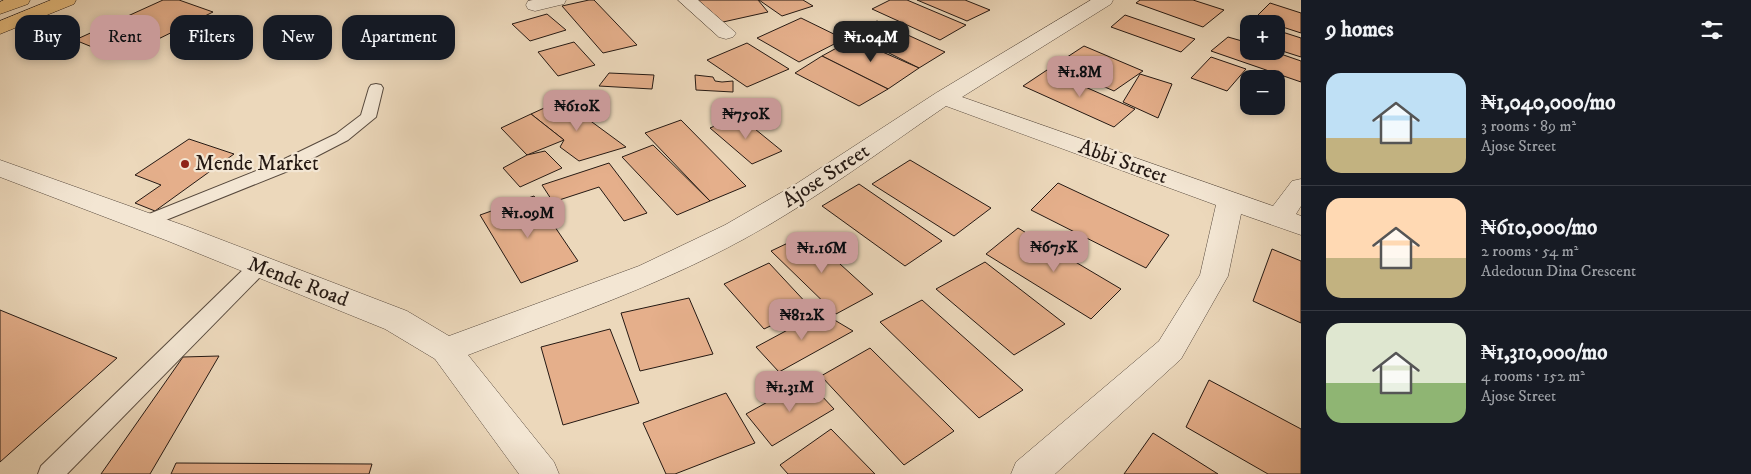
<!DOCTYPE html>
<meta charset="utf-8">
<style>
:root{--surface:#171b24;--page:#20242c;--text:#f1f3f6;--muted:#9ea1a6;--line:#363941;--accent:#c59692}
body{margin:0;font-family:"IM FELL DW Pica",serif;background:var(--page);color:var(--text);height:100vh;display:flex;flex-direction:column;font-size:19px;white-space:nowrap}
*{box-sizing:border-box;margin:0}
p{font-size:16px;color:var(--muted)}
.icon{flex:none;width:28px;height:28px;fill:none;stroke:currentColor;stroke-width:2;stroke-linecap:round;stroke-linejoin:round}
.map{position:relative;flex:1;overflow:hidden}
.sheet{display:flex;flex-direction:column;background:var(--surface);width:450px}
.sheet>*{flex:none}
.hud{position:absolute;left:15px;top:15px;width:475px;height:45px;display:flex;gap:10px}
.tools{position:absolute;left:1240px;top:15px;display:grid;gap:10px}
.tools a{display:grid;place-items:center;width:45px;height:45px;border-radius:10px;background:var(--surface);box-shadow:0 2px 8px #0003;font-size:25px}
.price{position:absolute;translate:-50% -42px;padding:0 11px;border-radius:10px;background:var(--accent);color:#111;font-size:16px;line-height:32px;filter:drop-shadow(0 1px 2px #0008)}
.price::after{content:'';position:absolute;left:50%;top:30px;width:15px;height:11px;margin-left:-8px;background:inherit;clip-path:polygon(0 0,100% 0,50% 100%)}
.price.active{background:#222;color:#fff}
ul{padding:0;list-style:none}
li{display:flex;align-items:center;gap:15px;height:125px;padding:0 25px}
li+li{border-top:1px solid var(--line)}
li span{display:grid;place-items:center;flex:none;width:140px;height:100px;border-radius:15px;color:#555}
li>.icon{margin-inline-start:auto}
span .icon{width:60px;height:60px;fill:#fffc;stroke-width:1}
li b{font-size:21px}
h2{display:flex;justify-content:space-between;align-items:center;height:60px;padding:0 25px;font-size:21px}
.tag{padding:0 18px;border-radius:15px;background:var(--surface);box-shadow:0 2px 8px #0003;font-size:18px;line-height:45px}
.tag.active{background:var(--accent);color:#111}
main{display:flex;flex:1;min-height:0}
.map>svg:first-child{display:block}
.building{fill:#e5af8b;stroke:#251913}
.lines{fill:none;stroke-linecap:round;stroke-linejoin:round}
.lane-casing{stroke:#57493d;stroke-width:2}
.street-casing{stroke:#57493d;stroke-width:1}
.primary-casing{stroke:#251913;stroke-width:1}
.highway-casing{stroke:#251913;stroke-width:1}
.lane{fill:#f3e6d3;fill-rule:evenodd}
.street{fill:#f3e6d3;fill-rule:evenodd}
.primary{fill:#e6bc7e;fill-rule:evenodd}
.highway{fill:#e6bc7e;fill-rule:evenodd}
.poi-dot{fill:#8f2418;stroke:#f3e6d3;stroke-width:2}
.labels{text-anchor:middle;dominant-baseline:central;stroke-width:4.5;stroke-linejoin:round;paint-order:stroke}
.street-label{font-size:21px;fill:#251913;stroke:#f3e6d3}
.poi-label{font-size:21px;fill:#251913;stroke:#f3e6d3;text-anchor:start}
</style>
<main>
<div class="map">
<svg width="1301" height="474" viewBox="0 0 1301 474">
<rect width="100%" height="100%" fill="#ecd8bb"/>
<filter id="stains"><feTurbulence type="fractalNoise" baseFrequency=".004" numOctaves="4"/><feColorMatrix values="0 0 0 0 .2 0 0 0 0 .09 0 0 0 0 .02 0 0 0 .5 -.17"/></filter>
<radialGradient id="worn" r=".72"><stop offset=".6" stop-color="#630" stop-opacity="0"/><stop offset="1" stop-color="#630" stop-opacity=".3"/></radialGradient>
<g class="building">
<polygon points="163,0 179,0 213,12 136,50 114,41 97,49 75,40"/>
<polygon points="589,0 594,0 637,45 603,53 562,6"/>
<polygon points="698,0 758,0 768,12 723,22"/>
<polygon points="759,0 803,0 813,6 782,16"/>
<polygon points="890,0 907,0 966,25 940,40 872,9"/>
<polygon points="917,0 965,0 990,10 967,21"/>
<polygon points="1140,0 1193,0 1224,10 1203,27 1136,3"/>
<polygon points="1270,3 1301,13 1301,33 1255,18"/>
<polygon points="547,14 566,30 530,41 512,24"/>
<polygon points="1125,15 1195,39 1181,52 1111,27"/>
<polygon points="801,18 844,39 799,62 757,38"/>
<polygon points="877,21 945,52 919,68 851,34"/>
<polygon points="1276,30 1301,38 1301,57 1276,49"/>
<polygon points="1228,37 1249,43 1249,51 1272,51 1301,61 1301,82 1211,51"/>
<polygon points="853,39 919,68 888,89 822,56"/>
<polygon points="574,42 595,65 558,76 538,52"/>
<polygon points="747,43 789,69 747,87 707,60"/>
<polygon points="1084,46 1143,71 1114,91 1055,65"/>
<polygon points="822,56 888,89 859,106 795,73"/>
<polygon points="1211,57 1246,69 1227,91 1191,78"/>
<polygon points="1047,70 1135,109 1114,127 1023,86"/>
<polygon points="609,73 654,75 652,89 599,86"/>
<polygon points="1140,74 1172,84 1158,118 1123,102"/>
<polygon points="695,75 713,77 715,81 722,82 733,81 733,92 696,90"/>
<polygon points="562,100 626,147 579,161 560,147 564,140 531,114"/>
<polygon points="531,114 564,140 527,155 501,128"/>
<polygon points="739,116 782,151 752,164 710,128"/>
<polygon points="681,120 746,186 710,201 645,133"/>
<polygon points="189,139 234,154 155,211 135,203 161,185 135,175"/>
<polygon points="653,145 710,201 677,215 622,157"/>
<polygon points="545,151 562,168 520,187 503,168 527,155"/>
<polygon points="910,160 991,208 954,236 872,184"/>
<polygon points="609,163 647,213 624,221 599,187 553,202 542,185"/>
<polygon points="1058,183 1169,235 1146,268 1031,210"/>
<polygon points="859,184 942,241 905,266 822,206"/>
<polygon points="534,196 578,261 521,283 480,215"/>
<polygon points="1018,228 1121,289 1091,319 986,254"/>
<polygon points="807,234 873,294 836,314 771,251"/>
<polygon points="1272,249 1301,261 1301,323 1253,301"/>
<polygon points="985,262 1065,324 1014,355 936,289"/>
<polygon points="769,263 810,307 764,329 724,284"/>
<polygon points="689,298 713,354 640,371 621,313"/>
<polygon points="922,300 1023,390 979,418 880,322"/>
<polygon points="0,310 117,358 0,462"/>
<polygon points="821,312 853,331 779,372 756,347"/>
<polygon points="610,329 639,403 563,425 541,347"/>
<polygon points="870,348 954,431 904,465 821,376"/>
<polygon points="219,356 150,474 101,474 183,357"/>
<polygon points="807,380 834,409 772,446 746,414"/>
<polygon points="1209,380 1301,429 1301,474 1268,474 1186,427"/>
<polygon points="726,393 755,443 675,474 666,474 643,423"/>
<polygon points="831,429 875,474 788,474 780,465"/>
<polygon points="1153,433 1218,474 1124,474"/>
<polygon points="176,463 372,464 369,474 171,474"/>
</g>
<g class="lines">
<defs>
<g id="lane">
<polygon points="376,84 381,85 383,88 376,117 348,140 288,171 151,226 145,228 139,226 136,222 139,218 276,163 336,134 361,115 369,88 371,85"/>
<polygon points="258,260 265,262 268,267 265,272 67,474 38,474 41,466 251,262"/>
</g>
<g id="street">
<polygon points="533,0 566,0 564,4 535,11 528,9 526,5 528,1"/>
<polygon points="678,0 698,0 736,33 733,37 726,39 719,37"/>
<path d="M 1091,0 L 1113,0 L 1111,4 L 962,97 L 1273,206 L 1292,181 L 1301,179 L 1301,206 L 1296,214 L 1301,216 L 1301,235 L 1241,214 L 1228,276 L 1181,359 L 1055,474 L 1011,474 L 1016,462 L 1159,341 L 1200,275 L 1216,205 L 946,106 C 880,151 814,201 744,239 C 656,287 561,319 468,355 L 554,462 L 559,474 L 519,474 L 435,359 L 385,329 L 168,241 L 0,177 L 0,160 L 188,227 L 407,311 L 449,336 L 639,266 L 725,225 L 796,184 L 936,93 Z"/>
</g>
<polygon id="primary" points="51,0 76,0 74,4 0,34 0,21"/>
<polygon id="highway" points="4,0 30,0 28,4 0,14 0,2"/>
</defs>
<use href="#lane" class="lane-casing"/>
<use href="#street" class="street-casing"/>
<use href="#primary" class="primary-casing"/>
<use href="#highway" class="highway-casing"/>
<use href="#lane" class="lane"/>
<use href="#street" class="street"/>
<use href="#primary" class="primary"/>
<use href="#highway" class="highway"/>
</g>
<circle class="poi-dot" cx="185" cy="164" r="5"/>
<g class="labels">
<g class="street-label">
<text transform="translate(1123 162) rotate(20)">Abbi Street</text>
<text transform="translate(826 176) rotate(-33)">Ajose Street</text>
<text transform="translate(298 282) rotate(21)">Mende Road</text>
</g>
<g class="poi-label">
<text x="195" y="164">Mende Market</text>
</g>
</g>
<rect width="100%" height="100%" filter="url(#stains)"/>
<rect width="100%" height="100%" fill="url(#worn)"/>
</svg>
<div class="tools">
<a>+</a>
<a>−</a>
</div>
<b class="price active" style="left:871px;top:63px">₦1.04M</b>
<b class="price" style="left:1080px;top:98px">₦1.8M</b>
<b class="price" style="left:577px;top:132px">₦610K</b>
<b class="price" style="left:746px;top:140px">₦750K</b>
<b class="price" style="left:528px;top:239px">₦1.09M</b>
<b class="price" style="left:1054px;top:273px">₦675K</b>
<b class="price" style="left:822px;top:274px">₦1.16M</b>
<b class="price" style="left:802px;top:341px">₦812K</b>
<b class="price" style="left:790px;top:413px">₦1.31M</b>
<div class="hud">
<a class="tag">Buy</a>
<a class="tag active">Rent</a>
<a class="tag">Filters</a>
<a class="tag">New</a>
<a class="tag">Apartment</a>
</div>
</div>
<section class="sheet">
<h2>9 homes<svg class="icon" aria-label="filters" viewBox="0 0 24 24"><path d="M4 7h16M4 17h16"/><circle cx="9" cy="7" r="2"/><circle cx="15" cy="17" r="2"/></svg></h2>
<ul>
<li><span style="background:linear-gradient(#bfe0f5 65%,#c2b280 0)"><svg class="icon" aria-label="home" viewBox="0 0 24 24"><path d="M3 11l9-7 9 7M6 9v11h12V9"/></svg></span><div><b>₦1,040,000/mo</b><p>3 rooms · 89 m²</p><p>Ajose Street</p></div></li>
<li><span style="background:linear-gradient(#ffd9b3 60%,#c2b280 0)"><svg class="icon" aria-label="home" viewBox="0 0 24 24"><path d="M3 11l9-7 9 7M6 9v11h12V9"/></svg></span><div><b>₦610,000/mo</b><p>2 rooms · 54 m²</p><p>Adedotun Dina Crescent</p></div></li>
<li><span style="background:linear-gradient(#dfe7d0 60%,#8fb573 0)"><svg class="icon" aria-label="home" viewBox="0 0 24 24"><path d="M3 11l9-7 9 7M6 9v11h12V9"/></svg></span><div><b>₦1,310,000/mo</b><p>4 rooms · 152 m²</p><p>Ajose Street</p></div></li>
</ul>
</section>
</main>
